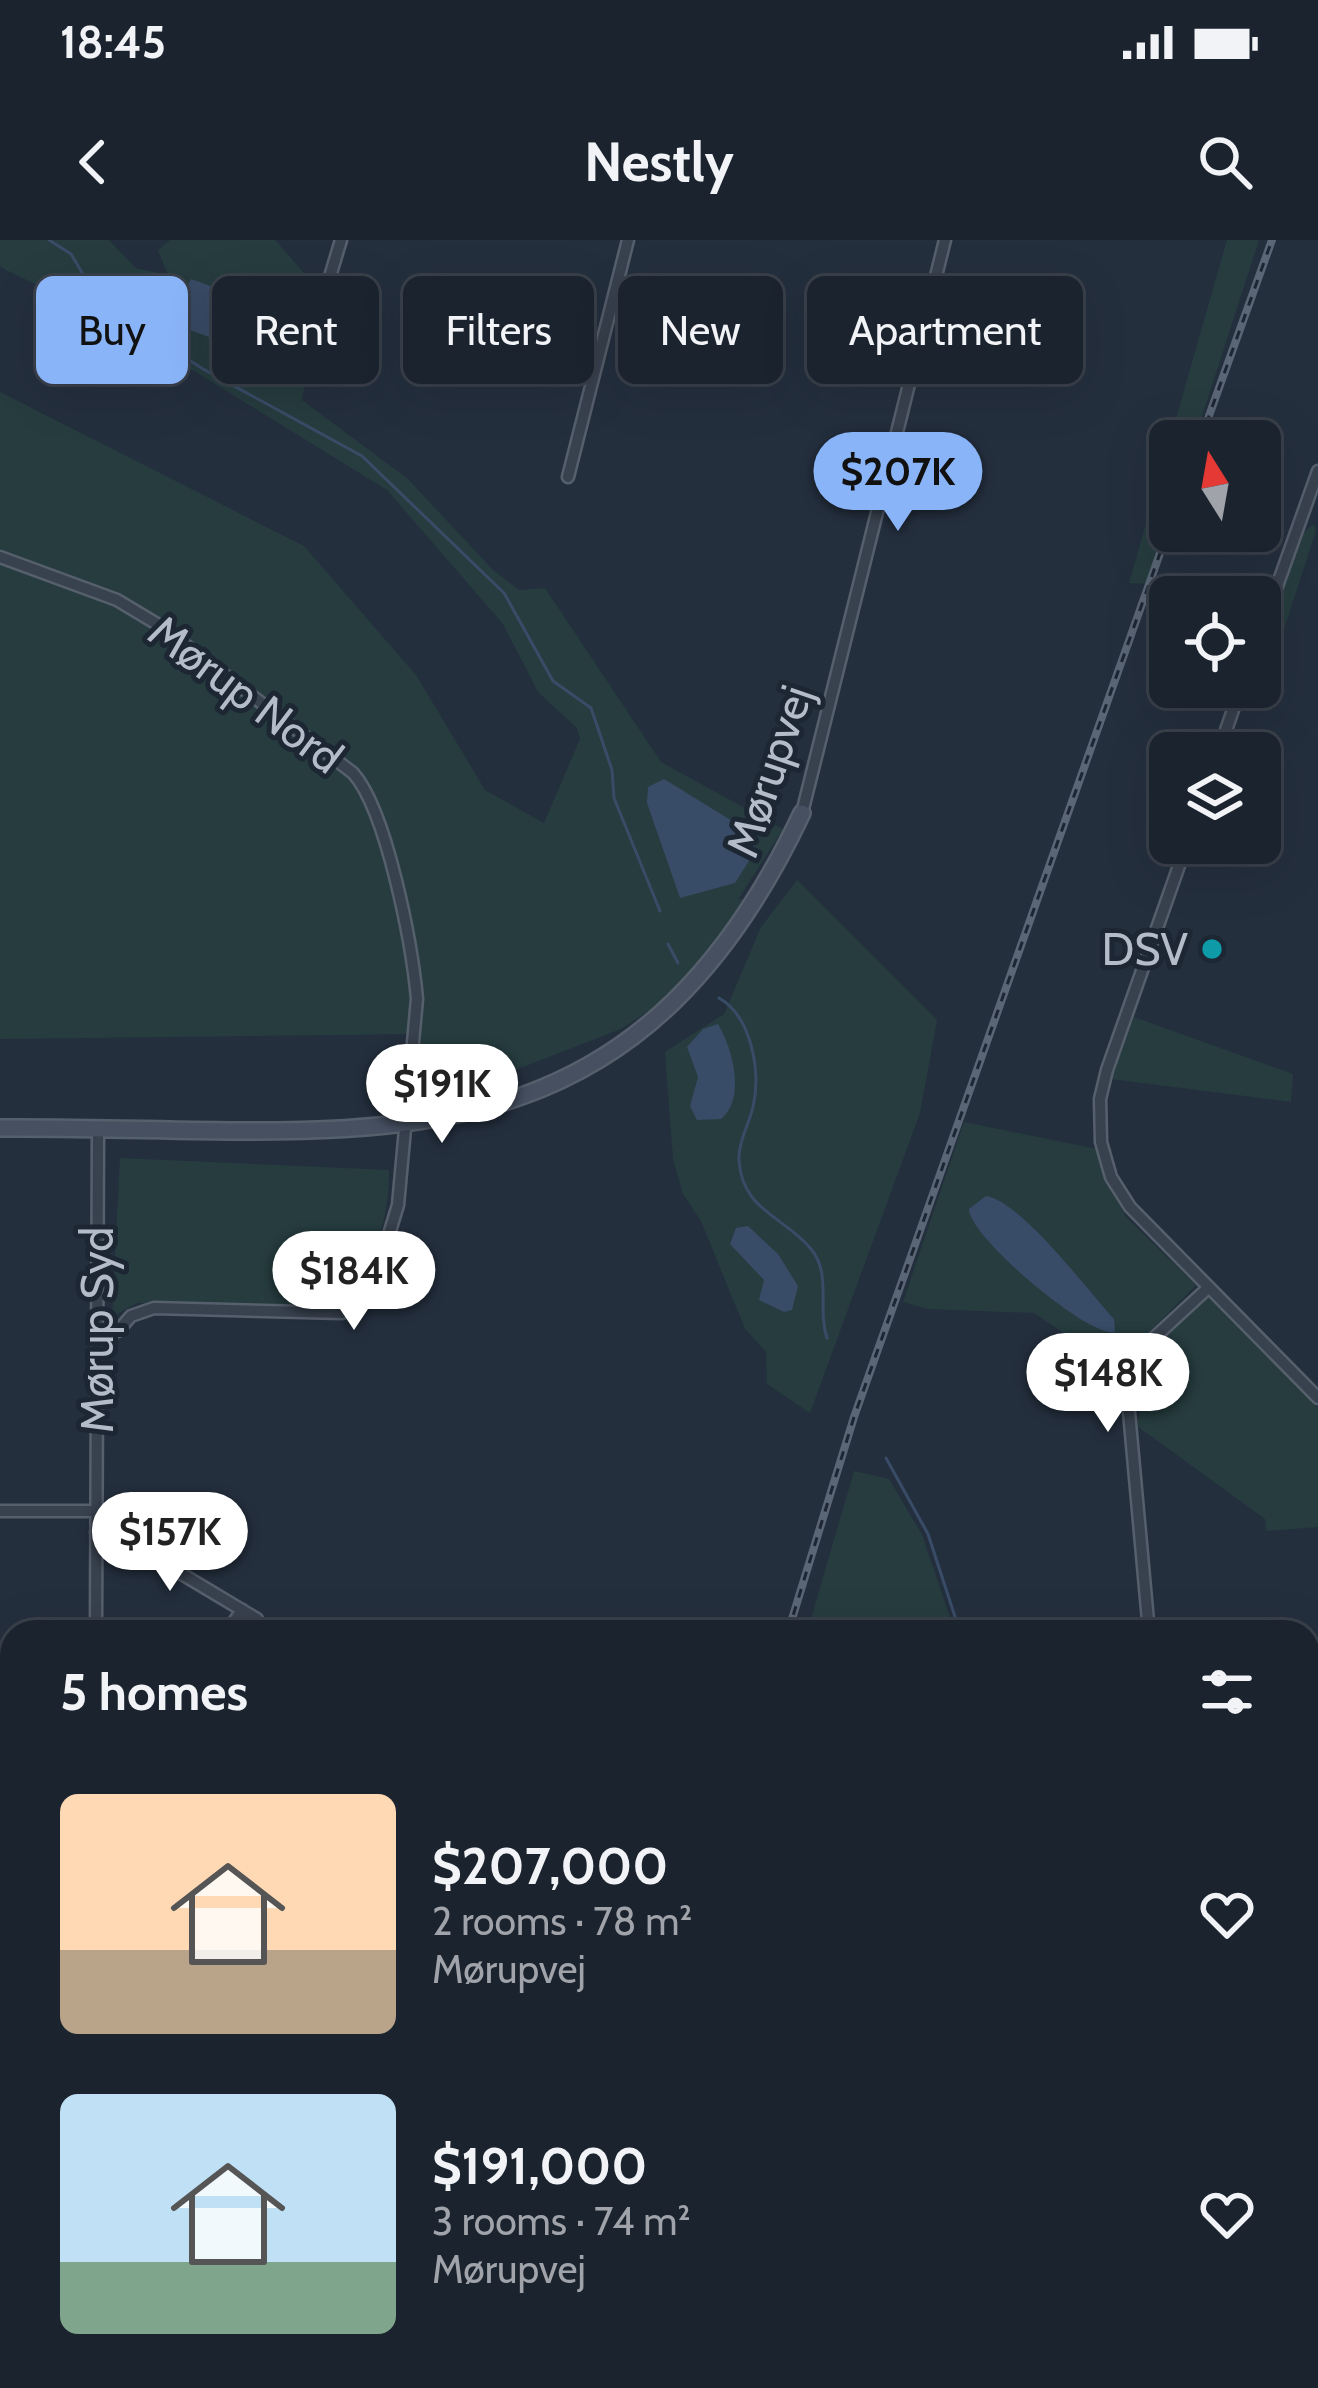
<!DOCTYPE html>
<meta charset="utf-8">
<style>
:root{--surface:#1b232e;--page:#242b36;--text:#f1f3f6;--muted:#a0a4aa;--line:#39404a;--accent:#8ab4f8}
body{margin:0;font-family:Cabin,sans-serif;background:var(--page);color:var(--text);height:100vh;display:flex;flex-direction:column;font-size:45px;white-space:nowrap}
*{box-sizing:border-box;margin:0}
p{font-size:39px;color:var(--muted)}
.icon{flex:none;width:66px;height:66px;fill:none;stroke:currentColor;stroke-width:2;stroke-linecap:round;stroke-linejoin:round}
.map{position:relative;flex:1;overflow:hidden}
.details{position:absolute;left:0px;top:1380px;width:1320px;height:768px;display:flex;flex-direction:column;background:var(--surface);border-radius:36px 36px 0 0;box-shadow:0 12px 48px #0002,0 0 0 3px var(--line)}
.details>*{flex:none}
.top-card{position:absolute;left:36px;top:36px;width:1248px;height:108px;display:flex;gap:24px}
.needle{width:78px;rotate:349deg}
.fabs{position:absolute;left:1149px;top:180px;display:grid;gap:24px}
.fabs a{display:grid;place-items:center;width:132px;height:132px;border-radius:18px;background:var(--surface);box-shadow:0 12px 48px #0002,0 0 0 3px var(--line);font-size:60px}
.price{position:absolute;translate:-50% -102px;padding:0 27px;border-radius:42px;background:#fff;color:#222;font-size:39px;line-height:78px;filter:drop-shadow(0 3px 6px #0008)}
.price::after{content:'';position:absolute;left:50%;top:72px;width:36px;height:27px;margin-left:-18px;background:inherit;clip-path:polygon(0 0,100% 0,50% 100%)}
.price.current{background:var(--accent);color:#111}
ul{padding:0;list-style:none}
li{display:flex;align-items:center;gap:36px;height:300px;padding:0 60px}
li span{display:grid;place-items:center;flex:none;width:336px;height:240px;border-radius:18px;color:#555}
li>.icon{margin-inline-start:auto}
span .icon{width:144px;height:144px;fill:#fffc;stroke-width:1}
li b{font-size:51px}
h2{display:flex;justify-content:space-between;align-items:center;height:144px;padding:0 60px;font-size:51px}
.tag{padding:0 42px;border-radius:18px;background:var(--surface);box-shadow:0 12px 48px #0002,0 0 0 3px var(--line);font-size:42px;line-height:108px}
.tag.current{background:var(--accent);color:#111}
.status{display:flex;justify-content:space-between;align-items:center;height:84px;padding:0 60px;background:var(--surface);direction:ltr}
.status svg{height:33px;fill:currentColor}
header{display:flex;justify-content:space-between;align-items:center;height:156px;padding:0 60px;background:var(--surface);font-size:54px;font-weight:800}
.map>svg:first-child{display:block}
.green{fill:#263c3f}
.water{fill:#394c67}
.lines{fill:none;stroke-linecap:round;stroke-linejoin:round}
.stream{stroke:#394c67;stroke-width:3}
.street-casing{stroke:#565f6c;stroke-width:15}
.secondary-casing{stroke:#565f6c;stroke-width:20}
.highway-casing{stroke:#434c59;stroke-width:22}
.street{stroke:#38414e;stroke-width:10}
.secondary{stroke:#465061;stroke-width:15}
.highway{stroke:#746855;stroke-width:18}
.rail-casing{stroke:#5a6575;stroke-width:8}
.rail{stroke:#1d2633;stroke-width:3;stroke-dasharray:9;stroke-linecap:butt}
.culture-dot{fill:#0f9aa8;stroke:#1d2633;stroke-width:4.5}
.labels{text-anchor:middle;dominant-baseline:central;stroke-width:10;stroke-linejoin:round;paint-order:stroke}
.street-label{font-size:45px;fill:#b4bcc9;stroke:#1d2633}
.poi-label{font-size:45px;fill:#b4bcc9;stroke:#1d2633;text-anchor:end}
</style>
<div class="status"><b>18:45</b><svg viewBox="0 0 49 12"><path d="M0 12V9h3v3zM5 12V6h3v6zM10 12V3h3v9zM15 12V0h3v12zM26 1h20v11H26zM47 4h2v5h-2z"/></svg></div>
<header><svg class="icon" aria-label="back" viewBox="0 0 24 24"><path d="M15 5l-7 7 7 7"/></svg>Nestly<svg class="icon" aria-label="search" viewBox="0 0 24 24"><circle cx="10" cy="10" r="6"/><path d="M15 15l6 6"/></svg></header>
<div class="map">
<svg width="1318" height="2148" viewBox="0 0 1318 2148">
<rect width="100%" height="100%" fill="#242f3e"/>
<g class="green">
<polygon points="0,0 109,0 136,28 168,35 158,10 170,0 275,0 304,33 322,43 302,160 408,239 493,330 519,350 545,348 661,522 783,589 738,660 755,656 672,755 621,789 414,869 416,794 0,799 0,152 304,306 416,435 485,550 544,583 580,499 577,488 538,452 503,384 387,250 121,86 6,30 0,26"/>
<polygon points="1227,0 1259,0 1194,201 1170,201 1170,274 1147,344 1129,343"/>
<polygon points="1314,284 1316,291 1271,429 1260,424 1260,415 1304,292"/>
<polygon points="797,640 937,780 920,873 810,1173 767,1144 766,1112 745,1089 701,981 683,954 673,919 665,812 724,774 761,687"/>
<polygon points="1134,777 1293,834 1291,862 1111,839"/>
<polygon points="964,882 1097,909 1125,976 1196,1045 1107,1134 1098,1116 1034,1073 928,1069 903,1062"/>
<path d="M 120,918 L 389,930 C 390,977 372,1046 327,1069 L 137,1063 L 112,1077 Z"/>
<polygon points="1207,1056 1318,1168 1318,1287 1266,1291 1265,1279 1137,1186 1143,1153 1135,1137 1138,1125"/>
<polygon points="854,1231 889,1239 922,1295 955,1392 807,1392"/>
<polygon points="1318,1461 1318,1630 1308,1630 1308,1462"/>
</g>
<g class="water">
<polygon points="191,39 241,57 245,71 226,103 170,83"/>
<path d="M 265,82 C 283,88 292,98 291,117 L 267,141 L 237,122 L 253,87 Z"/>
<polygon points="664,539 750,592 756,610 735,643 680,658 647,563 648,547"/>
<path d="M 718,784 C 733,809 746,859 721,879 L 697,880 L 690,866 L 698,837 L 687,807 L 703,789 Z"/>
<path d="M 986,956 C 1021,961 1088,1051 1114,1079 L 1115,1092 C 1090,1099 968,996 969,969 Z"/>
<polygon points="748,986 778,1014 798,1046 792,1070 784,1072 759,1060 764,1040 730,1004 736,988"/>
</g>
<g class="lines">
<g class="stream">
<polyline points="49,0 71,14 100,63 203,129 362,216 504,353 553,441 591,468 612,530 614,558 660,671"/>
<polyline points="668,704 678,723"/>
<path d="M 719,758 C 752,777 761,832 753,867 C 749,884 738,903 739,920 C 742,971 784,976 811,1009 C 832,1034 817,1069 827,1098"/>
<polyline points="886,1218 928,1294 960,1392"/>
<polyline points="1260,2136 1318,2141"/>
<polyline points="1159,2148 1170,2136"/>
</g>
<defs>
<g id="street">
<polyline points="310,103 341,0"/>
<polyline points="568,237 628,0"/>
<path d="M 0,317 L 117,360 L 162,387 L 353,533 C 387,571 412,705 417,759 L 398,965 L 387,1001 L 342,1073 L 154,1068 L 131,1076 L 118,1091"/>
<polyline points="1260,394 1318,231"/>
<polyline points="1218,513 1241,447"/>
<polyline points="802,573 945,0"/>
<polyline points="1187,603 1107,830 1100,859 1101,902 1111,937 1130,967 1318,1158"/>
<polyline points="0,1271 96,1271"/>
<polyline points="96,1292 115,1294 257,1379"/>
<polyline points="96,1392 98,889"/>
<polyline points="227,1392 242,1370"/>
<polyline points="1149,1392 1126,1139 1131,1119 1208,1048"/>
<polyline points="1308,1452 1318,1451"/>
</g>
<path id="secondary" d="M 0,888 C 353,885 622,954 802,573"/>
<g id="highway">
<polyline points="1308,1700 1318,1694"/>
<polyline points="1308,1745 1318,1744"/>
<polyline points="1308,1759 1318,1758"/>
<polyline points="0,1786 12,1787"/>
<polyline points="1308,1914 1318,1922"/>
</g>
</defs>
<use href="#street" class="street-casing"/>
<use href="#secondary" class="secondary-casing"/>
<use href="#highway" class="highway-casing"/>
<use href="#street" class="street"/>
<use href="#secondary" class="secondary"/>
<use href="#highway" class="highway"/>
<defs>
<g id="rail">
<polyline points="1200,201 1272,0"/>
<polyline points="788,1392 854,1177 1170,285"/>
<polyline points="547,2148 553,2136"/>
</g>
</defs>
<use href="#rail" class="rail-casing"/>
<use href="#rail" class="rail"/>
</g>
<circle class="culture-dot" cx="1212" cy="709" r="12"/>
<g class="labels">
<g class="street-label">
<text transform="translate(246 454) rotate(37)">Mørup Nord</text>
<text transform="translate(769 531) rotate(-71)">Mørupvej</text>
<text transform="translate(97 1090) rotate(-90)">Mørup Syd</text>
</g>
<g class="poi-label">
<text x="1188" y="709">DSV</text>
</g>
</g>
</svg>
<div class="fabs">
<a><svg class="needle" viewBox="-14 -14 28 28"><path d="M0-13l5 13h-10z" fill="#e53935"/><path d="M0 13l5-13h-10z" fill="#a0a4aa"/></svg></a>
<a><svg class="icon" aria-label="locate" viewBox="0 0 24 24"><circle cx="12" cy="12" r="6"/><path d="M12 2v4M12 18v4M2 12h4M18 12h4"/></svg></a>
<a><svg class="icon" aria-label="layers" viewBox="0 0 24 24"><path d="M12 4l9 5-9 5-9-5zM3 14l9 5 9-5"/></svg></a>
</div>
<b class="price current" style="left:898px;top:294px">$207K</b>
<b class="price" style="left:442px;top:906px">$191K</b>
<b class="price" style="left:354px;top:1093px">$184K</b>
<b class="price" style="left:1108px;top:1195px">$148K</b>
<b class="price" style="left:170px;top:1354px">$157K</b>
<div class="top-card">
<a class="tag current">Buy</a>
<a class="tag">Rent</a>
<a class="tag">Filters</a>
<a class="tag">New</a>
<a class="tag">Apartment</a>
</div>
<section class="details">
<h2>5 homes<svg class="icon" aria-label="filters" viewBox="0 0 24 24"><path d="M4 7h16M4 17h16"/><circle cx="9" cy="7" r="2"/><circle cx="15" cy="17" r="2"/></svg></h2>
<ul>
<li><span style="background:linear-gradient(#ffd9b3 65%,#b9a48a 0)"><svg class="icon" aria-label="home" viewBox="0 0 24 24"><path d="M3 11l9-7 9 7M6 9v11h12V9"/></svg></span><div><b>$207,000</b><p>2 rooms · 78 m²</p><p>Mørupvej</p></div><svg class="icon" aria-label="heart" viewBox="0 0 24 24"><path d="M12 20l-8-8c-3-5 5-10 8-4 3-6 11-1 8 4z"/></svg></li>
<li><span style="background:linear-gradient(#bfe0f5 70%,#7fa58c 0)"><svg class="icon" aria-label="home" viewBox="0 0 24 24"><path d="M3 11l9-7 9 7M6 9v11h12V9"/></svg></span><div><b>$191,000</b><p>3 rooms · 74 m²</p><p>Mørupvej</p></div><svg class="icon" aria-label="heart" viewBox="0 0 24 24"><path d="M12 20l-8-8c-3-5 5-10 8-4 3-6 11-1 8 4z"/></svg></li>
</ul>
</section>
</div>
